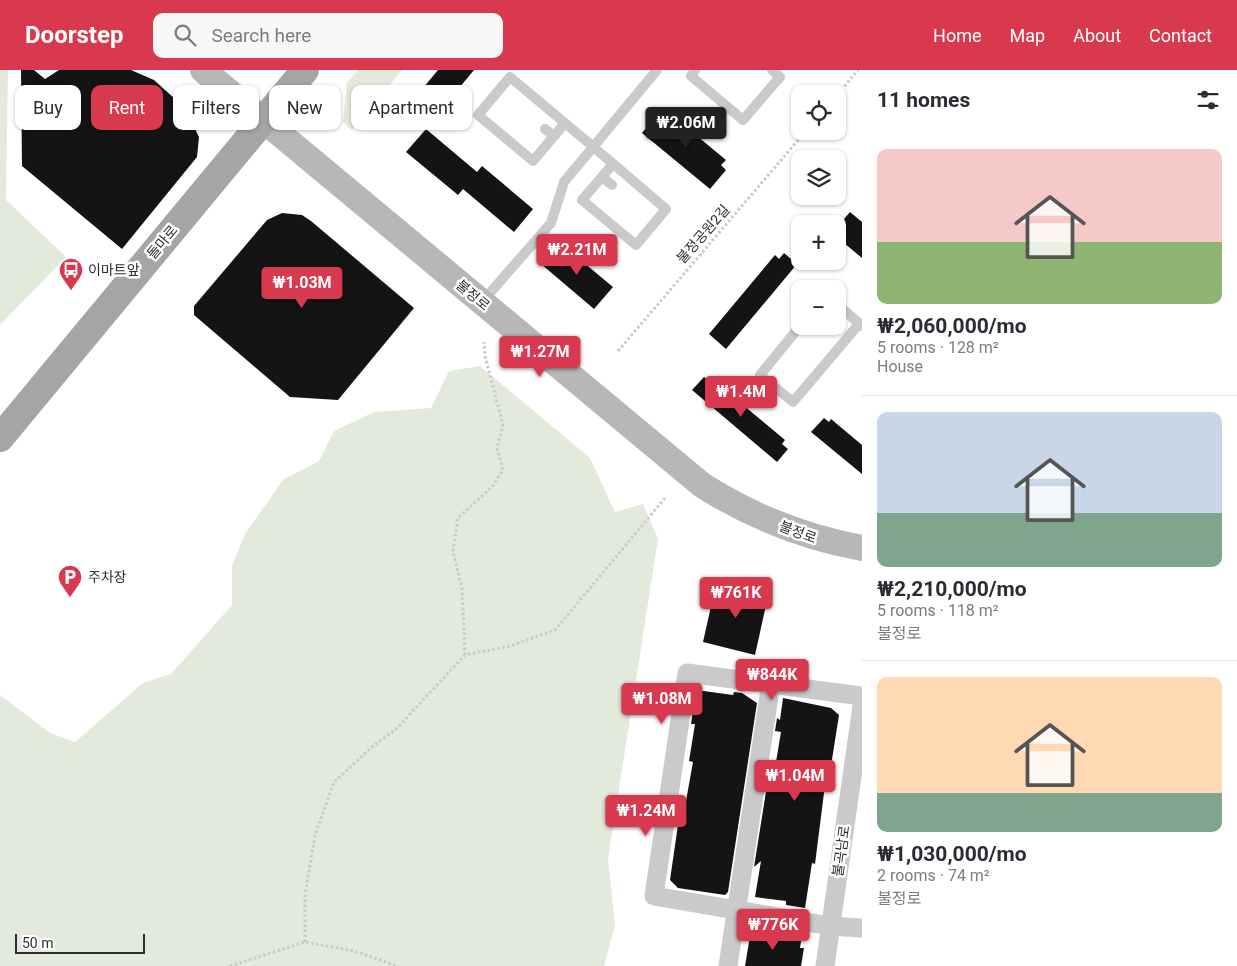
<!DOCTYPE html>
<meta charset="utf-8">
<style>
:root{--surface:#fff;--page:#f7f7f7;--text:#2b2b33;--muted:#7c7c81;--line:#e1e1e2;--accent:#d9394f}
body{margin:0;font-family:Roboto,"Noto Sans KR",sans-serif;background:var(--page);color:var(--text);height:100vh;display:flex;flex-direction:column;font-size:19px;white-space:nowrap}
*{box-sizing:border-box;margin:0}
p{font-size:16px;color:var(--muted)}
.icon{flex:none;width:28px;height:28px;fill:none;stroke:currentColor;stroke-width:2;stroke-linecap:round;stroke-linejoin:round}
.map{position:relative;flex:1;overflow:hidden}
.drawer{display:flex;flex-direction:column;background:var(--surface);width:375px}
.drawer>*{flex:none}
.hud{position:absolute;left:15px;top:15px;width:475px;height:45px;display:flex;gap:10px}
.tools{position:absolute;left:791px;top:15px;display:grid;gap:10px}
.tools a{display:grid;place-items:center;width:55px;height:55px;border-radius:10px;background:var(--surface);box-shadow:0 1px 4px #0004;font-size:25px}
.scale{position:absolute;left:15px;bottom:12px;width:130px;box-sizing:border-box;padding-left:5px;border:2px solid #2d2d2d;border-top:0;font-size:14px;line-height:18px;white-space:nowrap;color:#2d2d2d;-webkit-text-stroke:4px #fff;paint-order:stroke}
.price{position:absolute;translate:-50% -42px;padding:0 11px;border-radius:5px;background:var(--accent);color:#fff;font-size:16px;line-height:32px;filter:drop-shadow(0 1px 2px #0008)}
.price::after{content:'';position:absolute;left:50%;top:30px;width:15px;height:11px;margin-left:-8px;background:inherit;clip-path:polygon(0 0,100% 0,50% 100%)}
.price.on{background:#222;color:#fff}
ul{padding:0;list-style:none}
li{display:grid;align-content:center;gap:10px;height:265px;padding:0 15px}
li+li{border-top:1px solid var(--line)}
li span{display:grid;place-items:center;height:155px;border-radius:10px;color:#555}
li>.icon{margin-inline-start:auto}
span .icon{width:90px;height:90px;fill:#fffc;stroke-width:1}
li b{font-size:21px}
h2{display:flex;justify-content:space-between;align-items:center;height:60px;padding:0 15px;font-size:21px}
.chip{padding:0 18px;border-radius:10px;background:var(--surface);box-shadow:0 1px 4px #0004;font-size:18px;line-height:45px}
.chip.on{background:var(--accent);color:#fff}
header{display:flex;align-items:center;gap:30px;box-sizing:border-box;height:70px;padding:0 25px;background:var(--accent);color:#fff}
header strong{font-size:24px}
nav{display:flex;gap:28px;margin-inline-start:auto;font-size:18px}
.search{width:350px;height:45px;background:var(--page);display:flex;align-items:center;gap:12px;box-sizing:border-box;padding:0 18px;border-radius:10px;color:var(--muted);font-size:19px}
main{display:flex;flex:1;min-height:0}
.map>svg:first-child{display:block}
.green{fill:#e4eadb}
.building{fill:#141414}
.lines{fill:none;stroke-linecap:round;stroke-linejoin:round}
.path{stroke:#cacaca;stroke-width:3;stroke-dasharray:2.5 2.5;stroke-linecap:butt}
.lane{stroke:#cacaca;stroke-width:10}
.street{stroke:#cacaca;stroke-width:19}
.secondary{stroke:#b7b7b7;stroke-width:26}
.primary{stroke:#a5a5a5;stroke-width:28}
.labels{text-anchor:middle;dominant-baseline:central;stroke-width:5;stroke-linejoin:round;paint-order:stroke}
.street-label{font-size:14px;fill:#2d2d2d;stroke:#fff}
.poi-label{font-size:14px;fill:#2d2d2d;stroke:#fff;text-anchor:start}
</style>
<header>
<strong>Doorstep</strong>
<div class="search"><svg class="icon" aria-label="search" viewBox="0 0 24 24"><circle cx="10" cy="10" r="6"/><path d="M15 15l6 6"/></svg>Search here</div>
<nav><a>Home</a><a>Map</a><a>About</a><a>Contact</a></nav>
</header>
<main>
<div class="map">
<svg width="862" height="896" viewBox="0 0 862 896">
<rect width="100%" height="100%" fill="#fff"/>
<g class="green">
<polygon points="0,0 8,0 6,130 66,187 0,255"/>
<polygon points="358,0 402,0 352,60 343,52 347,13"/>
<polygon points="480,296 590,388 615,442 643,434 658,469 608,789 615,855 604,896 0,896 0,625 50,663 75,672 143,613 171,604 232,535 232,496 245,464 283,410 319,391 334,361 374,342 431,338 449,301"/>
</g>
<g class="building">
<polygon points="21,0 34,0 45,9 59,0 131,0 154,10 174,28 189,47 199,67 197,87 122,179 22,96"/>
<polygon points="438,0 474,0 445,35 423,18"/>
<polygon points="668,42 726,90 721,95 726,100 710,119 642,63 659,43 664,48"/>
<polygon points="426,59 477,102 482,96 533,139 514,162 463,119 458,125 406,82"/>
<polygon points="850,142 862,152 862,188 838,168 838,156"/>
<polygon points="282,143 302,145 311,151 414,238 338,330 290,327 194,245 194,236 267,150"/>
<polygon points="559,172 613,217 594,239 541,194"/>
<polygon points="784,183 797,194 726,279 709,264 775,185 779,189"/>
<polygon points="704,307 709,311 711,308 785,370 782,374 788,379 777,392 692,320"/>
<polygon points="824,348 829,352 831,349 862,375 862,404 811,362"/>
<polygon points="716,514 768,526 755,585 703,572"/>
<polygon points="696,620 733,625 734,622 742,623 757,633 728,822 725,825 678,818 670,810 680,741 684,742 693,692 689,691 695,654 691,654"/>
<polygon points="783,628 831,638 839,645 828,715 825,715 815,794 812,793 805,838 786,835 786,831 755,827 761,791 754,797 768,709 773,710 781,662 775,661 777,648 780,650"/>
<polygon points="751,860 801,871 800,878 804,878 801,896 745,896"/>
</g>
<g class="lines">
<g class="path">
<polyline points="838,24 858,0"/>
<polyline points="618,281 806,61"/>
<polyline points="465,585 462,518 453,481 458,448 492,417 503,400 497,378 503,355 485,286 484,272"/>
<polyline points="305,872 305,825 315,765 334,712 372,677 396,659 465,585 510,576 555,560 665,428"/>
<polyline points="230,896 305,872 354,881 397,896"/>
</g>
<g class="lane">
<polyline points="695,0 691,6 743,50 780,7 772,0"/>
<path d="M 565,53 L 533,91 L 478,45 L 510,7 C 563,51 615,95 666,139 L 636,175 L 582,130 L 613,94"/>
<polyline points="545,59 554,66"/>
<polyline points="602,107 612,115"/>
<polyline points="482,232 551,153 564,112 657,0"/>
<polyline points="838,235 862,256"/>
<polyline points="800,256 760,305 793,332 859,254"/>
</g>
<g class="street">
<polyline points="862,626 687,603 654,826 830,856 862,858"/>
<polyline points="728,896 771,613"/>
<polyline points="825,896 862,636"/>
</g>
<path class="secondary" d="M 203,0 L 702,415 C 752,447 803,467 862,478"/>
<polyline class="primary" points="0,368 305,0"/>
</g>
<defs>
<symbol id="bus-pin" viewBox="-11 -11 22 30"><path d="M0 17L-7.5 6A9.5 9.5 0 1 1 7.5 6Z" fill="#d9394f" stroke="#fff"/><path d="M-5-6H5V4H4V6H2V4H-2V6H-4V4H-5ZM-3.5-4V0h7V-4ZM-3.5 1.2v1.5H-2V1.2ZM2 1.2v1.5H3.5V1.2Z" fill="#fff"/></symbol>
<symbol id="parking-pin" viewBox="-11 -11 22 30"><path d="M0 17L-7.5 6A9.5 9.5 0 1 1 7.5 6Z" fill="#d9394f" stroke="#fff"/><path d="M-3.5-5.5H1a3.5 3.5 0 0 1 0 7H-1V5.5H-3.5ZM-1-3.4V-.6H.8a1.4 1.4 0 0 0 0-2.8Z" fill="#fff"/></symbol>
</defs>
<g fill-rule="evenodd">
<use href="#bus-pin" x="57" y="186" width="28" height="38"/>
<use href="#parking-pin" x="56" y="493" width="28" height="38"/>
</g>
<g class="labels">
<g class="street-label">
<text transform="translate(703 164) rotate(-49)">불정공원2길</text>
<text transform="translate(162 172) rotate(-50)">돌마로</text>
<text transform="translate(473 225) rotate(40)">불정로</text>
<text transform="translate(798 462) rotate(20)">불정로</text>
<text transform="translate(841 781) rotate(-82)">불곡남로</text>
</g>
<g class="poi-label">
<text x="88" y="200">이마트앞</text>
<text x="88" y="507">주차장</text>
</g>
</g>
</svg>
<div class="tools">
<a><svg class="icon" aria-label="locate" viewBox="0 0 24 24"><circle cx="12" cy="12" r="6"/><path d="M12 2v4M12 18v4M2 12h4M18 12h4"/></svg></a>
<a><svg class="icon" aria-label="layers" viewBox="0 0 24 24"><path d="M12 4l9 5-9 5-9-5zM3 14l9 5 9-5"/></svg></a>
<a>+</a>
<a>−</a>
</div>
<div class="scale">50 m</div>
<b class="price on" style="left:686px;top:79px">₩2.06M</b>
<b class="price" style="left:577px;top:206px">₩2.21M</b>
<b class="price" style="left:302px;top:239px">₩1.03M</b>
<b class="price" style="left:540px;top:308px">₩1.27M</b>
<b class="price" style="left:741px;top:348px">₩1.4M</b>
<b class="price" style="left:736px;top:549px">₩761K</b>
<b class="price" style="left:772px;top:631px">₩844K</b>
<b class="price" style="left:662px;top:655px">₩1.08M</b>
<b class="price" style="left:795px;top:732px">₩1.04M</b>
<b class="price" style="left:646px;top:767px">₩1.24M</b>
<b class="price" style="left:773px;top:881px">₩776K</b>
<div class="hud">
<a class="chip">Buy</a>
<a class="chip on">Rent</a>
<a class="chip">Filters</a>
<a class="chip">New</a>
<a class="chip">Apartment</a>
</div>
</div>
<section class="drawer">
<h2>11 homes<svg class="icon" aria-label="filters" viewBox="0 0 24 24"><path d="M4 7h16M4 17h16"/><circle cx="9" cy="7" r="2"/><circle cx="15" cy="17" r="2"/></svg></h2>
<ul>
<li><span style="background:linear-gradient(#f6c9c9 60%,#8fb573 0)"><svg class="icon" aria-label="home" viewBox="0 0 24 24"><path d="M3 11l9-7 9 7M6 9v11h12V9"/></svg></span><div><b>₩2,060,000/mo</b><p>5 rooms · 128 m²</p><p>House</p></div></li>
<li><span style="background:linear-gradient(#c9d6e8 65%,#7fa58c 0)"><svg class="icon" aria-label="home" viewBox="0 0 24 24"><path d="M3 11l9-7 9 7M6 9v11h12V9"/></svg></span><div><b>₩2,210,000/mo</b><p>5 rooms · 118 m²</p><p>불정로</p></div></li>
<li><span style="background:linear-gradient(#ffd9b3 75%,#7fa58c 0)"><svg class="icon" aria-label="home" viewBox="0 0 24 24"><path d="M3 11l9-7 9 7M6 9v11h12V9"/></svg></span><div><b>₩1,030,000/mo</b><p>2 rooms · 74 m²</p><p>불정로</p></div></li>
</ul>
</section>
</main>
